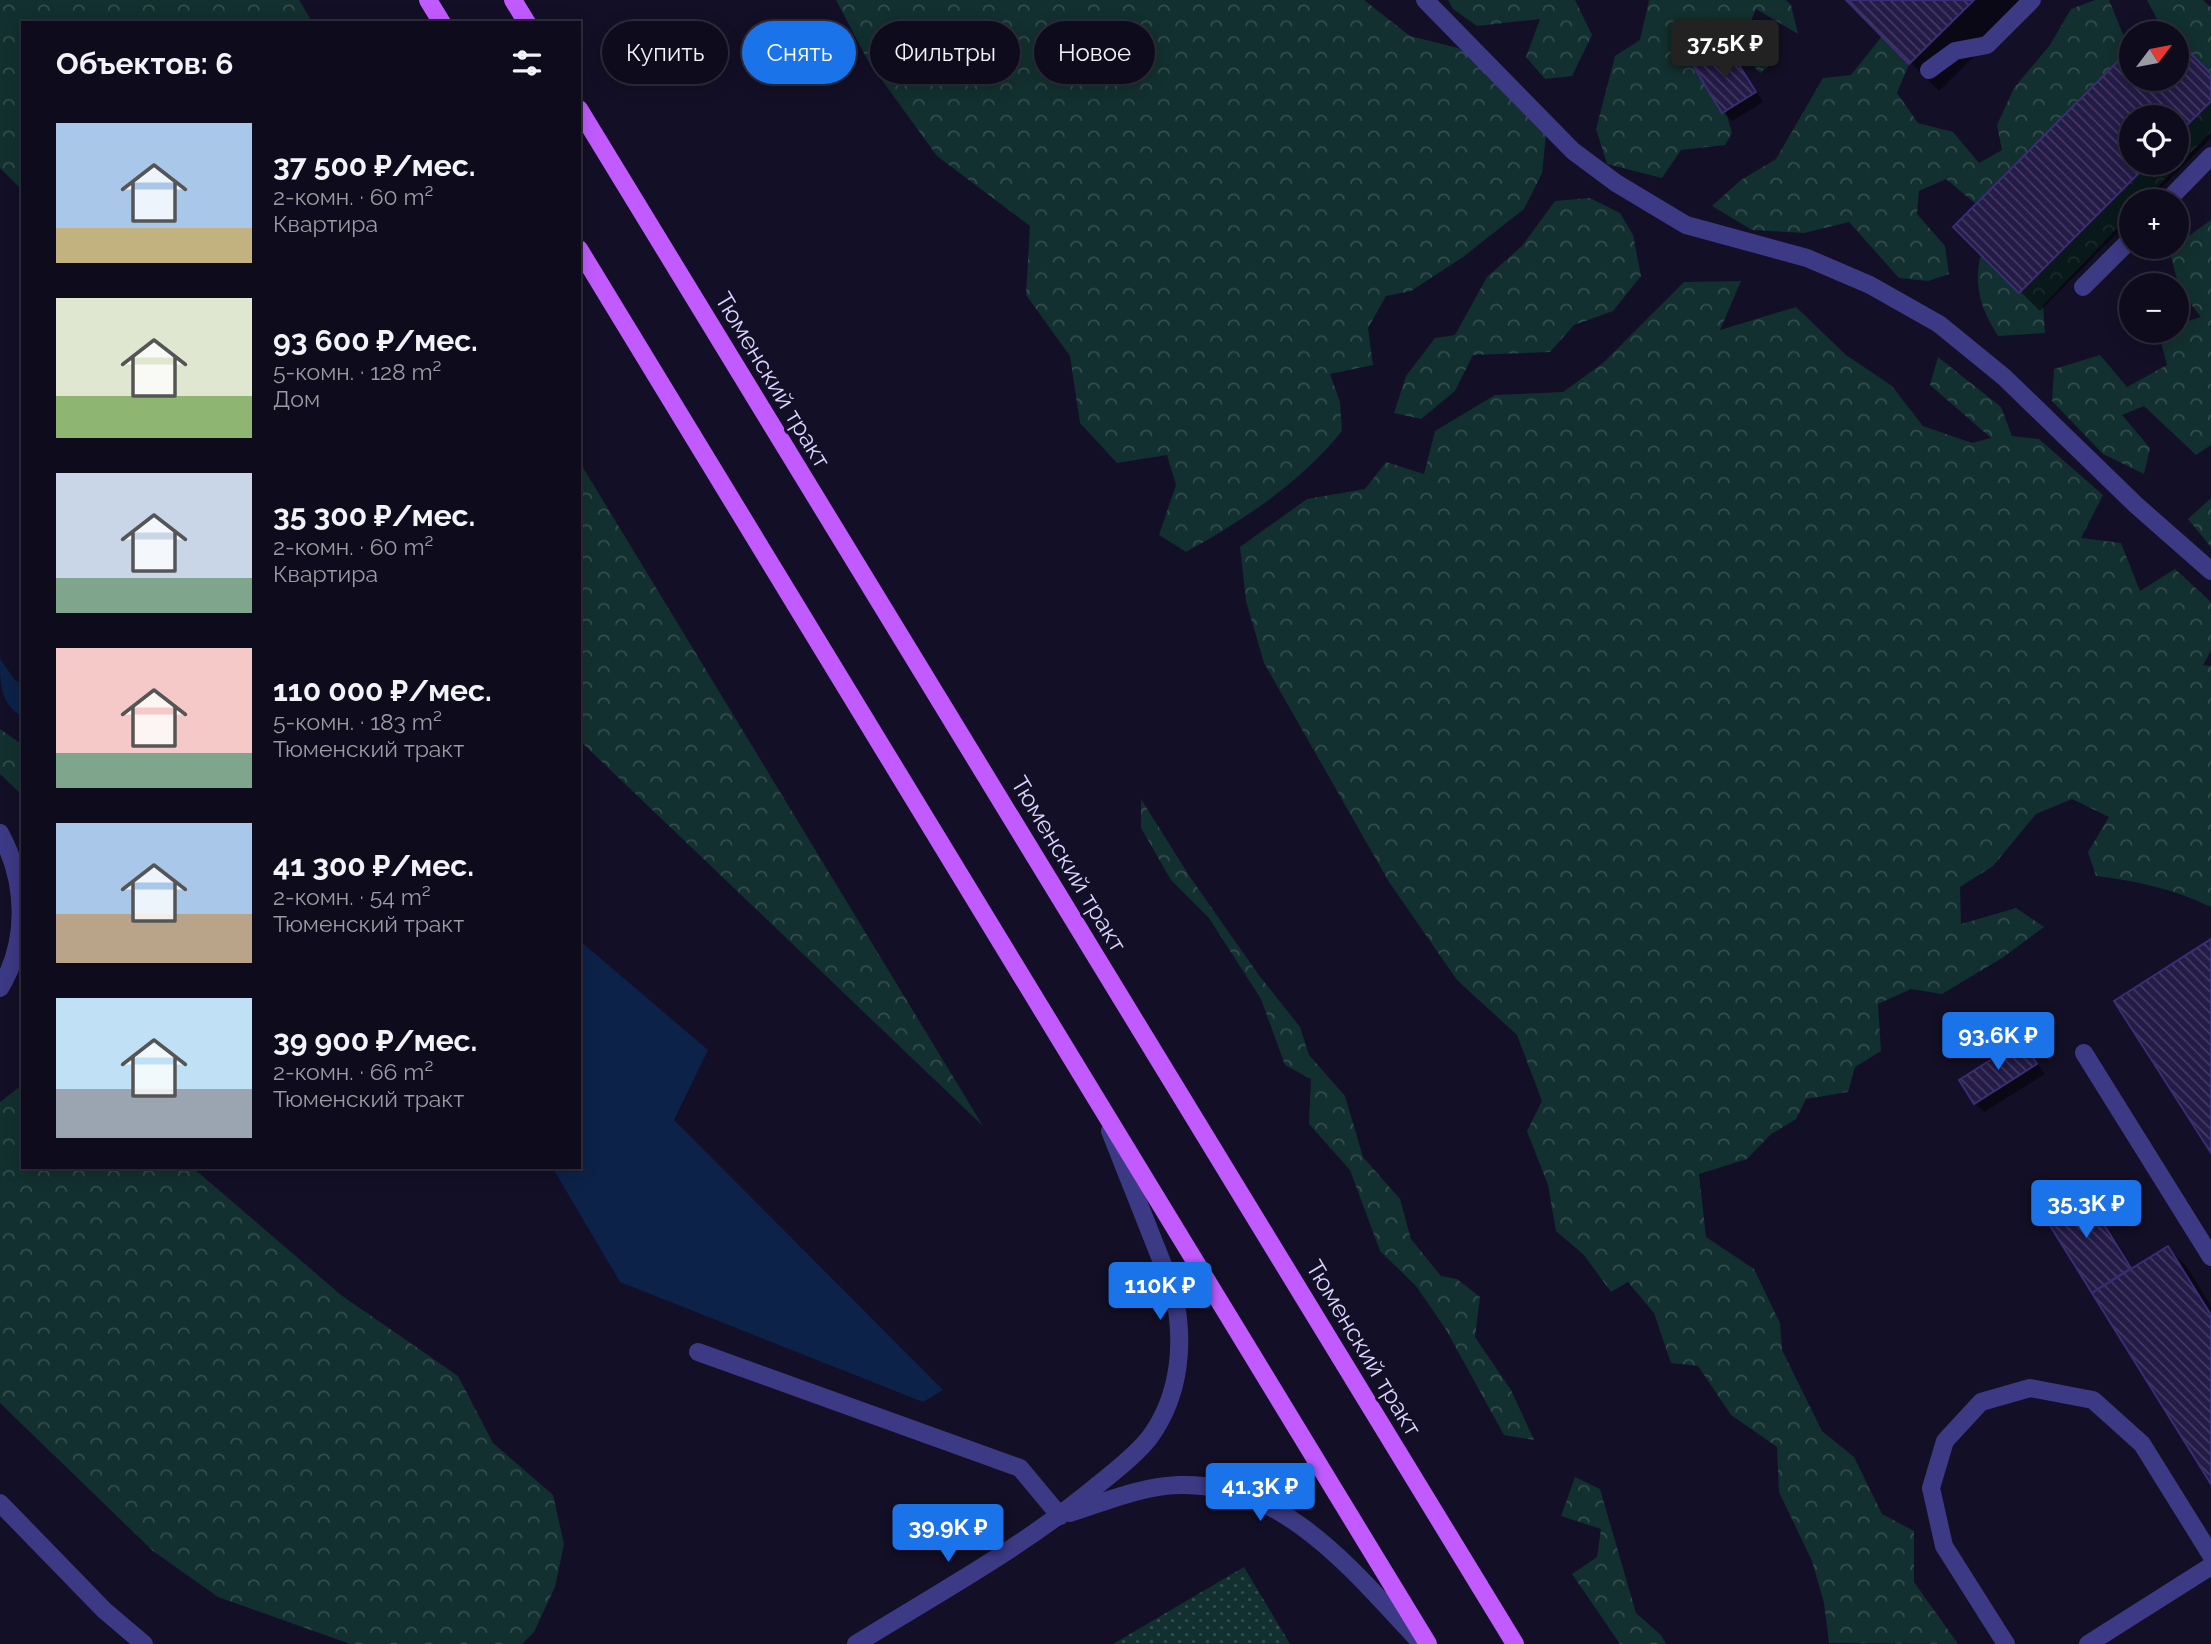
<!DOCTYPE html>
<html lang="ru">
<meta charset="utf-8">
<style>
:root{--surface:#0e0b1c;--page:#1c1929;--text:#f1f3f6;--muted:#9b9ba3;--line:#2e2b3b;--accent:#1a73e8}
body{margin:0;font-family:Raleway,sans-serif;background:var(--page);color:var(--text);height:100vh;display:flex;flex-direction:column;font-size:26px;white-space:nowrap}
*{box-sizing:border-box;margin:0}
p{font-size:23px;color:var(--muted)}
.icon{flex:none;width:38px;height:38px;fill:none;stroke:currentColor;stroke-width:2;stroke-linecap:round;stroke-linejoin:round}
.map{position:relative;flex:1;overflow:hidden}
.drawer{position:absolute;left:21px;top:21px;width:560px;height:1148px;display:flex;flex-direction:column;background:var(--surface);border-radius:0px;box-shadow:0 4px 18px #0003,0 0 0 2px var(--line)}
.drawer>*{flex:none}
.hud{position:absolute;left:602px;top:21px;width:665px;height:63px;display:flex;gap:14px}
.needle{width:46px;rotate:58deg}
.fabs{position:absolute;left:2119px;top:21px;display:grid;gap:14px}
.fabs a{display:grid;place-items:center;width:70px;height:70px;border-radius:50%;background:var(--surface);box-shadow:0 4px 18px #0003,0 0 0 2px var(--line);font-size:35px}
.price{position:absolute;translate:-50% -60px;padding:0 16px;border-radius:7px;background:var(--accent);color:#fff;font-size:23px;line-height:46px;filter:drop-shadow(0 2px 4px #0008)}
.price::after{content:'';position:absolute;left:50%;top:42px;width:21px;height:16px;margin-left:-10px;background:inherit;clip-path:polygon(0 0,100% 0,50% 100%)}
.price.selected{background:#222;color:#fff}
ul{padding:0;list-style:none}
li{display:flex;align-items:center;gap:21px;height:175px;padding:0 35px}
li span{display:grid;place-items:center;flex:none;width:196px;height:140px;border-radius:0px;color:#555}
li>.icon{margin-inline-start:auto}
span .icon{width:84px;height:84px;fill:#fffc;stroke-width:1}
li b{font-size:30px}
h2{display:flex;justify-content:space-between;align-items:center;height:84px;padding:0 35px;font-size:30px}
.tag{padding:0 24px;border-radius:32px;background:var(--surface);box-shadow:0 4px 18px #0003,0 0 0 2px var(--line);font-size:24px;line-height:63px}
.tag.selected{background:var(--accent);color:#fff}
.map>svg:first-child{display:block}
.grass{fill:url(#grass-dots)}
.forest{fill:url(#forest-crowns)}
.water{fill:#0c2248}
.shadow{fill:#0007;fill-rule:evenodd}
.building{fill:url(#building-back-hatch);stroke:#3b2d73;stroke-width:2}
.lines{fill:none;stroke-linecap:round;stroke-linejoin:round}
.service{stroke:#3d3a85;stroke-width:18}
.minor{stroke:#3d3a85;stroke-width:18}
.primary{stroke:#c25bff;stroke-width:18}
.labels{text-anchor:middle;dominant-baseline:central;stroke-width:6;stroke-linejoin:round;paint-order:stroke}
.street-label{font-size:24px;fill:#d9d4ff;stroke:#130f26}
</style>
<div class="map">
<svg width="2211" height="1644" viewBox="0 0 2211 1644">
<defs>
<pattern id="grass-dots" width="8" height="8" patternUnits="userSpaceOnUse" patternTransform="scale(1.75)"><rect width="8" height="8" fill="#12302f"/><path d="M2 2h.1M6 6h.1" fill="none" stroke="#344d4e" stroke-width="1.8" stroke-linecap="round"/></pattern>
<pattern id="forest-crowns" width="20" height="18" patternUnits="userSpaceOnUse" patternTransform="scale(1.75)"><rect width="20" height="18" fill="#12302f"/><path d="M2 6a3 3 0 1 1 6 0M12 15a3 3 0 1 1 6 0" fill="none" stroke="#344d4e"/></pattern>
<pattern id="building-back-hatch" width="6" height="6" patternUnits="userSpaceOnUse" patternTransform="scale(1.75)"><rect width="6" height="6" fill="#241b47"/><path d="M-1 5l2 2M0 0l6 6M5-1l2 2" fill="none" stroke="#433b63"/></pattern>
</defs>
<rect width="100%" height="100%" fill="#130f26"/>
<polygon class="grass" points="1244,1567 1290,1644 1113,1644"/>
<g class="forest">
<polygon points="0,0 299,0 313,23 23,23 23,191 0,168"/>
<path d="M 836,0 L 1364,0 L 1410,36 L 1458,48 L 1506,78 L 1546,135 L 1542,173 L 1524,209 L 1463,257 L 1411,291 L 1386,296 L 1368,328 L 1373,365 L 1330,374 L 1340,402 L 1342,431 C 1301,482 1244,520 1186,552 L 1159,535 L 1176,485 L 1167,455 L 1117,463 L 1080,423 L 1070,356 L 1026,295 L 1030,226 L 937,156 L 868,61 Z"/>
<polygon points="1448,0 1575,0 1592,35 1572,76 1545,79 1526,57 1540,19 1477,26 1453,9"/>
<polygon points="1649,0 1786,0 1791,5 1798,34 1756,9 1747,30 1777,60 1760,73 1725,35 1706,67 1725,109 1732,133 1725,145 1681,150 1662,178 1607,164 1596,129 1615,56 1640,40"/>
<polygon points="2095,0 2109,0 2129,49 1976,204 1946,179 1919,191 1917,214 1945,246 1949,274 1928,281 1899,278 1849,222 1804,233 1752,230 1712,206 1741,180 1776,159 1823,78 1851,75 1882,36 1909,64 1897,93 1918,123 1953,132 1979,163 2002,150 1997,125 2014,88 2050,45 2071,9"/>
<polygon points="2147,0 2203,0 2211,7 2211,74 2177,40 2177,33 2170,33 2158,21"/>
<path d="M 2211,101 L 2211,132 L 2144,201 L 2132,201 L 2131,214 L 2043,305 L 2045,333 L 1998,336 C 1981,309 1973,286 1981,254 L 2020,293 L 2149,163 L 2177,163 L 2177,135 Z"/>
<polygon points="1590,198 1620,213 1633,235 1641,276 1613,311 1574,325 1550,352 1473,355 1455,391 1421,419 1394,413 1406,376 1435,338 1455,335 1487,277 1522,246 1555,201"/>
<polygon points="2211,220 2211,445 2196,455 2144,406 2122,415 2150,448 2144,474 2103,454 2052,401 2054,369 2100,355 2127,387 2167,365 2158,331 2177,331 2177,324 2201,317 2180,290 2169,250"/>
<path d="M 1741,281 L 1720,330 L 1796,307 L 1846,355 L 1892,386 L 1923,426 L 1972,443 L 1991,438 L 1930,385 L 1938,357 L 2001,407 L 2012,436 L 2039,439 L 2103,495 L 2081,538 L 2121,543 L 2140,591 L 2175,569 L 2211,602 L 2211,651 L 2203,665 L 2211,666 L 2211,907 C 2174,889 2137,881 2096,876 L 2088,852 L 2109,817 L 2072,799 L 2036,814 L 1993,866 L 1960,887 L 1961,924 L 2016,908 L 2044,927 L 2002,958 L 1942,994 L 1911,989 L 1878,1004 L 1881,1051 L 1855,1067 L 1848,1092 L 1806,1099 L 1796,1119 L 1770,1135 L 1747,1159 L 1699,1174 L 1706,1237 L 1754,1269 L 1780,1323 L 1782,1350 L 1822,1431 L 1854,1457 L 1882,1514 L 1914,1531 L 1914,1582 L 1958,1644 L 1829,1643 L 1824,1603 L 1812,1561 L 1779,1492 L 1777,1447 L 1731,1415 L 1698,1366 L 1671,1363 L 1654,1313 L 1628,1282 L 1611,1292 L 1584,1255 L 1556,1231 L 1548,1185 L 1527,1131 L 1542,1101 L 1517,1035 L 1457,980 L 1389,882 L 1264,663 L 1246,601 L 1240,547 L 1307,499 L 1365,489 L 1386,462 L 1424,474 L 1435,431 L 1495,395 L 1563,392 L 1603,363 L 1684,282 Z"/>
<polygon points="579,461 983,1126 579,740"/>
<polygon points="2211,498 2211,547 2188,519"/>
<polygon points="0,729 23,745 23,796 0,774"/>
<polygon points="1141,799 1190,877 1258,974 1300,1027 1309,1055 1345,1096 1363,1157 1400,1199 1411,1239 1441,1276 1457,1279 1480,1297 1475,1337 1511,1390 1534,1440 1504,1435 1445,1328 1416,1286 1380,1251 1350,1170 1309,1124 1311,1079 1285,1065 1261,999 1209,918 1171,880 1141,828"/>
<polygon points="22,1085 23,1167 192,1167 341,1295 458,1376 493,1443 553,1495 564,1544 555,1587 534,1632 522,1644 350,1644 218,1597 153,1551 0,1403 0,1102"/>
<polygon points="1575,1477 1600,1489 1636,1613 1661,1635 1666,1644 1620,1644 1572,1574 1597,1557 1601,1529 1561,1516"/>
</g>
<g class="water">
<path d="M 0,659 L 15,680 L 23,684 L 23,717 C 0,704 0,684 0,659 Z"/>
<polygon points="579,940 708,1050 674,1120 943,1390 923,1402 620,1282 552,1167 579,1167"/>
</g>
<g class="shadow">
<polygon points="1849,0 2031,0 1939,91"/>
<path d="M 2177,43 L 2211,76 L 2211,138 L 2148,201 L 2132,201 L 2132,218 L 2040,311 L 1955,227 L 2132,79 L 2177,79 ZM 2132,117 L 2177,117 L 2177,163 L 2132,163 Z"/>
<polygon points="1727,49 1737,58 1763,102 1732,121 1723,112"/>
<polygon points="2022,1042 2045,1074 1984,1112 1975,1103"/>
<polygon points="2080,1189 2089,1198 2134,1269 2168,1248 2187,1267 2211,1306 2211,1480 2043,1212"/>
</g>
<g class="building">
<polygon points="1846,0 1974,0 1909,64"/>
<polygon points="2158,21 2170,33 2146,33"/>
<polygon points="2177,40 2211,74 2211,101 2177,135 2177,117 2132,117 2132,163 2149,163 2019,293 1953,227 2132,47 2132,79 2177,79"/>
<polygon points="1728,47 1756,92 1722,113 1694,67"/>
<polygon points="2211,939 2211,1153 2114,1001"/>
<polygon points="2022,1040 2037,1064 1974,1104 1959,1080"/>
<polygon points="2080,1186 2131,1268 2092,1293 2041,1211"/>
<polygon points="2168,1246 2211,1315 2211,1484 2092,1293"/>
</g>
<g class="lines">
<g class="service">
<polyline points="1425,0 1573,151 1616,183 1686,225 1807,258 1870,285 1939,324 2004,377 2136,505 2211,571"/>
<polyline points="1929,70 1955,51 1987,45 2032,0"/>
<polyline points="2167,201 2211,156"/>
<polyline points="2083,287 2132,238"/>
<polyline points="2084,1053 2211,1257"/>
<polyline points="698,1352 1020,1468 1060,1516"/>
<polyline points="2006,1644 1944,1546 1931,1488 1945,1441 1981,1402 2030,1388 2093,1400 2142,1444 2211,1555"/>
<polyline points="2088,1644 2211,1566"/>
</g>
<g class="minor">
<path d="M 0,833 C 26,880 29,941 0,988"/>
<polyline points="0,1503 104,1610 144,1644"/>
<path d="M 1070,1513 C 1105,1502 1142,1486 1179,1485 C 1286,1482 1355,1574 1422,1644"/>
<path d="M 856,1644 C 938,1593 1025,1546 1099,1484 C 1116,1470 1136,1455 1150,1437 C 1181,1394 1185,1340 1173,1290 L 1110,1131"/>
</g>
<g class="primary">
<polyline points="428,0 442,23"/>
<polyline points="513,0 527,23"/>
<polyline points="579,109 1515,1644"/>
<polyline points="579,249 1428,1644"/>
</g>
</g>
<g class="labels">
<g class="street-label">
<text transform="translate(773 380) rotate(59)">Тюменский тракт</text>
<text transform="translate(1069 864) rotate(59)">Тюменский тракт</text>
<text transform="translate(1364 1348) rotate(59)">Тюменский тракт</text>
</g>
</g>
</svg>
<div class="fabs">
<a><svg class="needle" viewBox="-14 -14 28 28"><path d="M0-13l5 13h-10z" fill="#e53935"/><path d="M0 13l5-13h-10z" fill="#9b9ba3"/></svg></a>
<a><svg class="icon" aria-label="locate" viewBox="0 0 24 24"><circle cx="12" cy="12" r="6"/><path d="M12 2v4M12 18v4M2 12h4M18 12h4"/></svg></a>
<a>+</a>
<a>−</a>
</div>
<b class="price selected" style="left:1725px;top:80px">37.5K ₽</b>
<b class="price" style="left:1998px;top:1072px">93.6K ₽</b>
<b class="price" style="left:2086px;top:1240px">35.3K ₽</b>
<b class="price" style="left:1160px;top:1322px">110K ₽</b>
<b class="price" style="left:1260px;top:1523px">41.3K ₽</b>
<b class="price" style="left:948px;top:1564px">39.9K ₽</b>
<div class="hud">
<a class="tag">Купить</a>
<a class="tag selected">Снять</a>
<a class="tag">Фильтры</a>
<a class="tag">Новое</a>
</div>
<section class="drawer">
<h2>Объектов: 6<svg class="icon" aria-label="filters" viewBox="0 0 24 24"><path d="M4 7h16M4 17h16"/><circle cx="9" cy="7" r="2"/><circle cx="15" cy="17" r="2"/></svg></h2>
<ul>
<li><span style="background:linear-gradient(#a9c7e8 75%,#c2b280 0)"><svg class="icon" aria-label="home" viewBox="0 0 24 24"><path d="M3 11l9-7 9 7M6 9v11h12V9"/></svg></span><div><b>37 500 ₽/мес.</b><p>2-комн. · 60 m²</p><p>Квартира</p></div></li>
<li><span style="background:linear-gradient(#dfe7d0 70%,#8fb573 0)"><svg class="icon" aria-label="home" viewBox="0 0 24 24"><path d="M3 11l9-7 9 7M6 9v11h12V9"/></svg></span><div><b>93 600 ₽/мес.</b><p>5-комн. · 128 m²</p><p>Дом</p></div></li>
<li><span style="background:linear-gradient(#c9d6e8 75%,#7fa58c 0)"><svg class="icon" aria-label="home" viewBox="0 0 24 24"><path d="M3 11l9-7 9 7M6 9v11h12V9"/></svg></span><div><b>35 300 ₽/мес.</b><p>2-комн. · 60 m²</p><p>Квартира</p></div></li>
<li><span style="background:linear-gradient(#f6c9c9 75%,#7fa58c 0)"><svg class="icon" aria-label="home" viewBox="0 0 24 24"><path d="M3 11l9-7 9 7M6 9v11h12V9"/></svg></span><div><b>110 000 ₽/мес.</b><p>5-комн. · 183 m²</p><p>Тюменский тракт</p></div></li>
<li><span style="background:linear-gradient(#a9c7e8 65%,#b9a48a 0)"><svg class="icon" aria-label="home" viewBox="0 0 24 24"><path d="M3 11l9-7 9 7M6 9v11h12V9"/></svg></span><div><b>41 300 ₽/мес.</b><p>2-комн. · 54 m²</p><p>Тюменский тракт</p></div></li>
<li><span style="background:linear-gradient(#bfe0f5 65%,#9aa5b1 0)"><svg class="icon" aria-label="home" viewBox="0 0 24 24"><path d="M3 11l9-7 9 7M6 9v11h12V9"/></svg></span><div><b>39 900 ₽/мес.</b><p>2-комн. · 66 m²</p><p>Тюменский тракт</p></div></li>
</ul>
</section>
</div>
